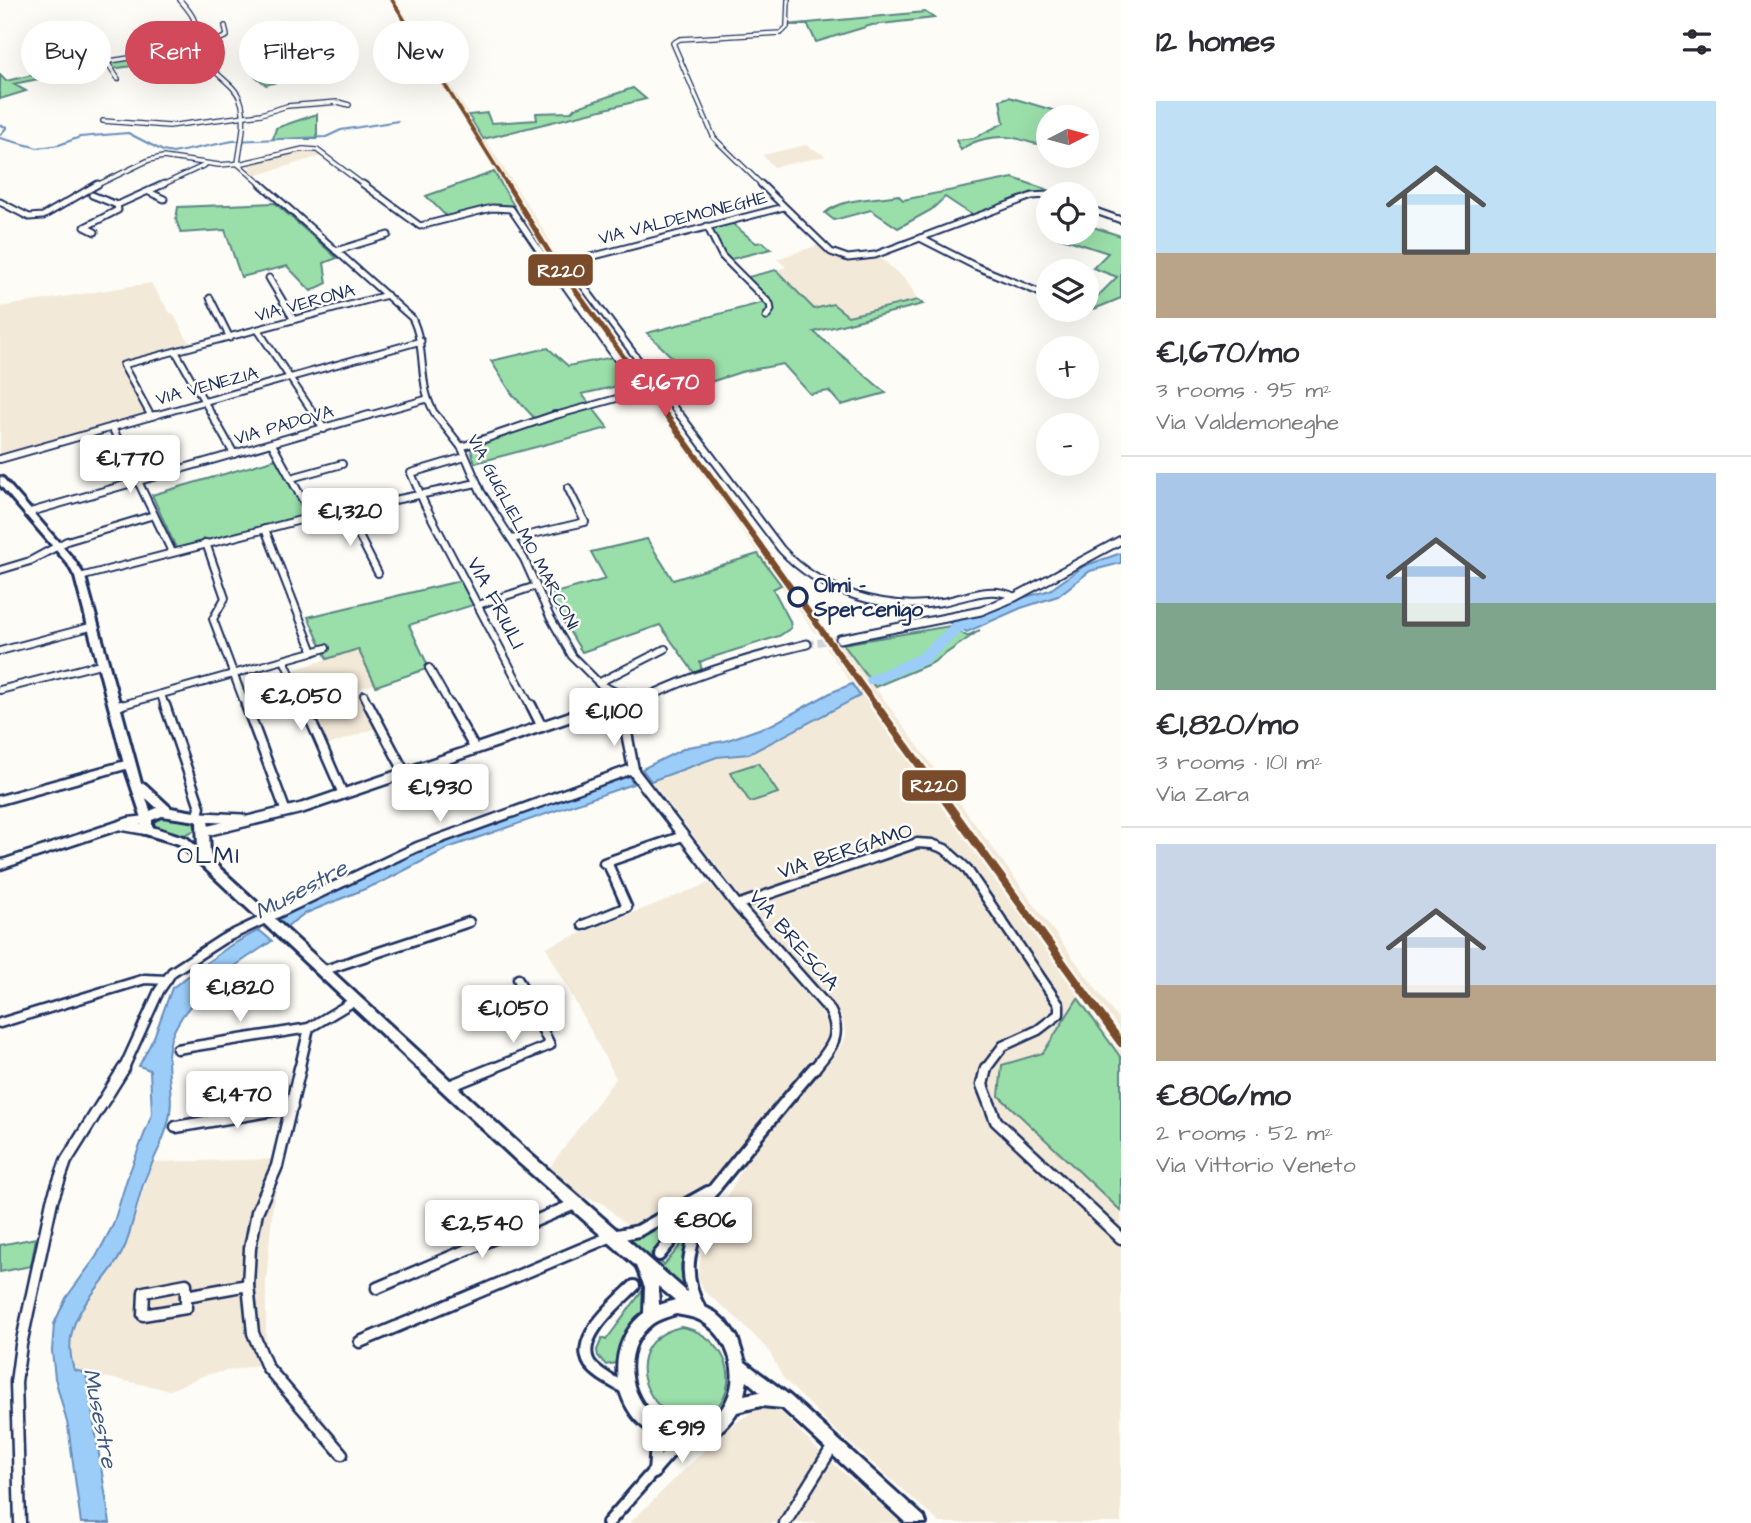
<!DOCTYPE html>
<meta charset="utf-8">
<style>
:root{--surface:#fff;--page:#f7f7f7;--text:#2b2b33;--muted:#7c7c81;--line:#e1e1e2;--accent:#d1495b}
body{margin:0;font-family:"Architects Daughter",sans-serif;background:var(--page);color:var(--text);height:100vh;display:flex;flex-direction:column;font-size:26px;white-space:nowrap}
*{box-sizing:border-box;margin:0}
p{font-size:23px;color:var(--muted)}
.icon{flex:none;width:38px;height:38px;fill:none;stroke:currentColor;stroke-width:2;stroke-linecap:round;stroke-linejoin:round}
.map{position:relative;flex:1;overflow:hidden}
.drawer{display:flex;flex-direction:column;background:var(--surface);width:630px}
.drawer>*{flex:none}
.guide{position:absolute;left:21px;top:21px;width:665px;height:63px;display:flex;gap:14px}
.needle{width:46px;rotate:84deg}
.tools{position:absolute;left:1036px;top:105px;display:grid;gap:14px}
.tools a{display:grid;place-items:center;width:63px;height:63px;border-radius:50%;background:var(--surface);box-shadow:0 7px 28px #0002;font-size:35px}
.price{position:absolute;translate:-50% -60px;padding:0 16px;border-radius:7px;background:#fff;color:#222;font-size:23px;line-height:46px;filter:drop-shadow(0 2px 4px #0008)}
.price::after{content:'';position:absolute;left:50%;top:42px;width:21px;height:16px;margin-left:-10px;background:inherit;clip-path:polygon(0 0,100% 0,50% 100%)}
.price.on{background:var(--accent);color:#fff}
ul{padding:0;list-style:none}
li{display:grid;align-content:center;gap:14px;height:371px;padding:0 35px}
li+li{border-top:2px solid var(--line)}
li span{display:grid;place-items:center;height:217px;border-radius:0px;color:#555}
li>.icon{margin-inline-start:auto}
span .icon{width:126px;height:126px;fill:#fffc;stroke-width:1}
li b{font-size:30px}
h2{display:flex;justify-content:space-between;align-items:center;height:84px;padding:0 35px;font-size:30px}
.tag{padding:0 24px;border-radius:32px;background:var(--surface);box-shadow:0 7px 28px #0002;font-size:24px;line-height:63px}
.tag.on{background:var(--accent);color:#fff}
main{display:flex;flex:1;min-height:0}
.map>svg:first-child{display:block}
.built{fill:#f3e9d8}
.green{fill:#9adea9;stroke:#5a8684;stroke-width:2}
.water{fill:#9ccdf9;stroke:#688ebb;stroke-width:2}
.lines{fill:none;stroke-linecap:round;stroke-linejoin:round}
.stream{stroke:#688ebb;stroke-width:2}
.river{fill:#9ccdf9;fill-rule:evenodd}
.tertiary-tunnel{stroke:#d0d3d8;stroke-width:7;stroke-dasharray:7 3.5;stroke-linecap:butt}
.minor-far4-casing{stroke:#1b2f5e;stroke-width:6}
.minor-far3-casing{stroke:#1b2f5e;stroke-width:9}
.minor-far2-casing{stroke:#1b2f5e;stroke-width:10}
.minor-far1-casing{stroke:#1b2f5e;stroke-width:13}
.minor-casing{stroke:#1b2f5e;stroke-width:15}
.tertiary-far2-casing{stroke:#1b2f5e;stroke-width:11}
.tertiary-far1-casing{stroke:#1b2f5e;stroke-width:14}
.tertiary-casing{stroke:#1b2f5e;stroke-width:16}
.primary-casing{stroke:#1b2f5e;stroke-width:6}
.minor-far4{stroke:#fdfcf7;stroke-width:3.5}
.minor-far3{stroke:#fdfcf7;stroke-width:5}
.minor-far2{stroke:#fdfcf7;stroke-width:6}
.minor-far1{stroke:#fdfcf7;stroke-width:8}
.minor{stroke:#fdfcf7;stroke-width:10}
.tertiary-far2{stroke:#fdfcf7;stroke-width:7}
.tertiary-far1{stroke:#fdfcf7;stroke-width:9}
.tertiary{stroke:#fdfcf7;stroke-width:10}
.primary{fill:#fdfcf7;fill-rule:evenodd}
.rail-1-far3-casing{stroke:#fdfcf7;stroke-width:6}
.rail-1-far2-casing{stroke:#fdfcf7;stroke-width:9}
.rail-1-far1-casing{stroke:#fdfcf7;stroke-width:10}
.rail-1-casing{stroke:#fdfcf7;stroke-width:13}
.rail-1-far3{stroke:#7a4b2a;stroke-width:3.5}
.rail-1-far2{stroke:#7a4b2a;stroke-width:5}
.rail-1-far1{stroke:#7a4b2a;stroke-width:6}
.rail-1{stroke:#7a4b2a;stroke-width:8}
.stop-dot{fill:#fdfcf7;stroke:#1b2f5e;stroke-width:3.5}
.labels{text-anchor:middle;dominant-baseline:central;stroke-width:5;stroke-linejoin:round;paint-order:stroke}
.far-street-label{font-size:18px;fill:#1b2f5e;stroke:#fdfcf7}
.stop-label{font-size:21px;font-weight:bold;fill:#1b2f5e;stroke:#fdfcf7;text-anchor:start}
.street-label{font-size:21px;fill:#1b2f5e;stroke:#fdfcf7}
.water-label{font-size:23px;font-style:italic;fill:#3b5685;stroke:#fdfcf7}
.quarter-label{font-size:24px;letter-spacing:2px;fill:#1b2f5e;stroke:#fdfcf7}
.line-badge{stroke:#fdfcf7;stroke-width:2.5}
.badge-label{font-size:19px;text-anchor:middle;font-weight:bold;fill:#fff}
</style>
<main>
<div class="map">
<svg width="1121" height="1523" viewBox="0 0 1121 1523">
<rect width="100%" height="100%" fill="#fdfcf7"/>
<filter id="ink" filterUnits="userSpaceOnUse"><feTurbulence type="fractalNoise" baseFrequency=".0143" numOctaves="2"/><feDisplacementMap in="SourceGraphic" scale="14" xChannelSelector="R" yChannelSelector="G"/><feConvolveMatrix kernelMatrix="1 2 1 2 8 2 1 2 1" color-interpolation-filters="sRGB"/></filter>
<g filter="url(#ink)">
<g class="built">
<polygon points="390,0 395,0 510,178 545,232 558,261 830,634 820,635 818,632 815,633 545,254"/>
<polygon points="806,145 826,156 774,167 762,155"/>
<polygon points="306,150 313,151 321,156 254,176 248,163"/>
<polygon points="821,244 830,252 853,260 878,256 907,281 918,300 848,316 814,309 776,270 786,267 777,259"/>
<polygon points="151,283 170,313 173,313 193,350 126,367 148,414 0,457 0,307"/>
<polygon points="843,644 1121,1023 1121,1058 1078,998 1043,1053 1002,1065 999,1095 1121,1211 1121,1523 940,1523 835,1430 783,1378 769,1351 740,1321 704,1291 698,1276 701,1256 713,1232 716,1218 749,1156 840,1047 846,1036 842,1017 829,999 777,944 651,781 717,757 749,754 860,696 826,647"/>
<polygon points="358,649 375,684 359,689 377,728 328,745 294,670"/>
<polygon points="709,883 821,1012 829,1027 829,1036 823,1050 811,1063 703,1206 687,1211 675,1222 631,1229 602,1203 580,1196 549,1168 616,1078 546,947"/>
<polygon points="283,1159 273,1204 266,1282 266,1356 262,1368 259,1365 205,1375 170,1390 74,1371 69,1352 73,1326 92,1292 125,1244 153,1162"/>
<polygon points="774,1405 820,1452 901,1523 630,1523 724,1431 752,1412"/>
</g>
<g class="green">
<polygon points="925,12 934,18 872,25 816,42 808,25 786,25"/>
<polygon points="333,51 349,62 266,85 254,75"/>
<polygon points="166,54 173,60 112,69 109,65 13,84 26,91 0,99 0,75 6,81 69,67"/>
<polygon points="633,88 646,99 483,139 468,115 487,113 491,123 537,120 536,113 571,112 575,108"/>
<path d="M 1009,97 L 1075,117 L 1048,117 L 1046,143 C 1033,146 1027,140 1014,138 C 998,135 973,139 961,150 L 956,140 L 974,138 L 1004,123 L 1000,100 Z"/>
<polygon points="317,114 317,139 273,139 276,128"/>
<polygon points="494,172 516,209 501,205 449,219 426,196"/>
<path d="M 1013,178 L 1051,191 L 1030,194 L 972,215 L 945,197 L 931,210 L 898,228 L 871,210 L 834,220 L 825,213 C 844,197 874,200 898,195 L 903,200 Z"/>
<polygon points="275,203 337,258 324,263 327,283 311,291 287,266 241,277 225,230 181,233 176,220 178,207"/>
<polygon points="729,221 756,243 763,242 771,249 727,260 717,246 709,226"/>
<polygon points="1087,225 1121,236 1121,298 1094,309 1087,303 1097,297 1117,277 1093,268 1108,253 1059,237 1064,233 1087,233"/>
<polygon points="776,270 814,309 833,304 848,316 918,300 923,304 814,332 886,393 841,405 829,391 810,394 783,364 741,372 701,385 647,333 765,302 744,278"/>
<polygon points="548,348 568,366 618,356 636,382 582,394 608,428 475,463 470,447 539,423 512,394 491,361"/>
<polygon points="276,459 310,515 176,548 152,495"/>
<polygon points="647,539 673,580 758,554 781,585 773,589 790,621 791,628 779,636 707,659 700,662 702,671 695,674 660,625 582,652 547,595 606,579 591,552"/>
<polygon points="464,580 476,604 409,625 429,668 376,686 358,649 327,659 308,617"/>
<polygon points="950,626 967,636 980,630 932,663 875,687 843,644"/>
<polygon points="758,763 778,793 750,802 730,772"/>
<polygon points="163,816 193,821 196,830 184,835 156,828 154,822"/>
<polygon points="1078,998 1121,1058 1121,1211 999,1096 1002,1065 1043,1053"/>
<polygon points="680,1216 681,1218 651,1254 664,1265 692,1232 681,1265 683,1287 629,1240 642,1237"/>
<polygon points="36,1238 31,1266 0,1272 0,1245"/>
<polygon points="643,1290 643,1312 621,1362 606,1365 598,1356 597,1350 602,1338 606,1340"/>
<path d="M 681,1327 C 715,1332 742,1369 721,1402 C 679,1468 593,1348 681,1327 Z"/>
</g>
<g class="water">
<polygon points="1121,553 1121,563 1090,571 1058,596 1021,608 967,632 950,623 979,616 1015,600 1050,590 1084,566"/>
<polygon points="852,684 860,696 749,754 717,757 651,781 642,769 687,747 725,741 773,724 832,692"/>
<polygon points="628,774 633,784 448,848 384,881 304,914 286,927 277,920 328,893 424,848"/>
<path d="M 259,930 L 272,941 C 238,964 197,988 177,1025 C 157,1059 178,1088 168,1123 C 163,1144 151,1163 144,1182 C 137,1202 133,1224 126,1244 C 107,1290 56,1312 74,1370 L 86,1373 L 110,1523 L 81,1523 L 68,1426 L 55,1378 L 52,1351 L 54,1324 L 66,1298 L 96,1257 L 113,1225 L 127,1179 L 152,1114 L 150,1070 L 139,1066 L 154,1037 L 172,988 L 231,945 Z"/>
</g>
<g class="lines">
<g class="stream">
<polyline points="0,125 7,127 0,135"/>
<polyline points="0,138 38,148 59,145 80,137 128,133 163,151 173,153 233,141 326,137 341,130 398,121"/>
<polyline points="1049,192 1057,194"/>
<polyline points="1087,205 1121,217"/>
</g>
<polygon class="river" points="976,615 983,620 981,624 964,630 927,663 878,684 868,684 866,680 868,676 917,655 954,622"/>
<polyline class="tertiary-tunnel" points="807,644 840,639"/>
<defs>
<g id="minor-far4">
<path d="M 180,0 C 203,26 191,22 199,49 C 207,72 234,82 240,99 C 248,118 240,145 238,164"/>
<polyline points="97,46 118,79"/>
<polyline points="71,67 220,44 218,40 227,36 225,26"/>
<polyline points="103,121 169,126 261,114 287,106 338,102 349,105"/>
<polyline points="238,164 263,186"/>
<polyline points="95,186 149,160 163,157 219,165 243,163 303,149 317,150 365,186"/>
<polyline points="160,186 205,165"/>
<polyline points="763,186 714,138 673,43 680,39 781,33 787,27 788,0"/>
</g>
<g id="minor-far3">
<path d="M 261,184 L 412,318 C 428,350 416,387 437,417"/>
<polyline points="363,184 420,226 492,208 511,209 541,253 546,270 566,287 640,392 550,417"/>
<polyline points="761,184 831,252 848,258 875,255 1032,196 1048,195"/>
<polyline points="149,192 164,199"/>
<polyline points="92,195 117,205"/>
<polyline points="0,202 29,217 43,216 98,184"/>
<polyline points="1087,208 1121,220"/>
<polyline points="707,226 722,256 770,304 771,310 766,317"/>
<polyline points="95,232 85,227 118,210 117,205 164,184"/>
<polyline points="920,238 975,266 1048,296"/>
<polyline points="336,251 388,235"/>
<polyline points="269,278 294,320"/>
<polyline points="210,298 230,338"/>
<polyline points="258,330 316,417"/>
<polyline points="176,352 213,417"/>
<polyline points="151,416 123,365 387,295"/>
<polyline points="149,417 421,341"/>
<polyline points="363,417 427,399"/>
<polyline points="681,417 569,267 571,262 784,207"/>
</g>
<g id="minor-far2">
<polyline points="212,415 234,454"/>
<polyline points="315,415 324,429"/>
<polyline points="436,415 462,448 481,492 524,559 550,617 572,656 601,685 620,694"/>
<path d="M 680,415 L 781,549 C 820,592 886,612 942,602 C 969,597 989,585 1015,597"/>
<polyline points="112,427 172,552"/>
<polyline points="272,444 312,517"/>
<polyline points="461,447 555,415"/>
<polyline points="465,457 411,473 425,505 531,707"/>
<polyline points="0,459 155,415"/>
<polyline points="291,478 342,464"/>
<polyline points="346,510 378,573"/>
<polyline points="27,513 369,415"/>
<polyline points="265,529 313,652"/>
<polyline points="512,539 585,522 568,488"/>
<polyline points="206,543 225,598 213,619 246,707"/>
<polyline points="0,570 30,561 67,541 154,515"/>
<polyline points="80,577 312,517 477,483"/>
<polyline points="478,605 536,586"/>
<polyline points="0,651 94,626"/>
<polyline points="284,660 305,707"/>
<polyline points="429,668 451,707"/>
<polyline points="598,683 665,649"/>
<polyline points="0,690 104,663"/>
<polyline points="161,694 165,707"/>
<polyline points="364,695 370,707"/>
<polyline points="115,707 326,648"/>
</g>
<g id="minor-far1">
<polyline points="165,705 200,807 198,815"/>
<polyline points="246,705 286,812"/>
<polyline points="304,705 343,794"/>
<polyline points="369,705 405,773"/>
<polyline points="450,705 475,749"/>
<polyline points="531,705 542,727"/>
<polyline points="115,707 121,705"/>
<polyline points="0,800 129,764"/>
<polyline points="123,826 146,830"/>
<polyline points="604,863 683,836"/>
<polyline points="0,865 129,822 147,820"/>
<polyline points="737,905 917,843 932,844 945,849 966,868 1059,1005 1059,1014 1038,1030 1003,1046 985,1070"/>
<polyline points="583,925 627,907 607,862"/>
<polyline points="322,971 469,922"/>
<polyline points="0,1023 145,979 167,980"/>
<polyline points="177,1049 309,1028"/>
<polyline points="123,1070 159,991 172,972 223,939 417,847 632,769"/>
<polyline points="299,1070 309,1028 354,1001"/>
<polyline points="489,1070 550,1045 518,979"/>
</g>
<g id="minor">
<polyline points="300,1068 277,1166 257,1212 250,1248 248,1285 253,1333 267,1367 342,1454"/>
<polyline points="986,1068 982,1085 996,1121 1121,1238"/>
<polyline points="447,1087 494,1068"/>
<polyline points="176,1127 292,1107"/>
<polygon points="186,1284 186,1308 143,1315 144,1292"/>
<polyline points="377,1288 575,1204"/>
<polyline points="186,1296 248,1285"/>
<polyline points="360,1342 610,1237"/>
<polyline points="20,1523 16,1382 21,1345 52,1201 66,1161 124,1068"/>
<polyline points="785,1523 833,1446"/>
</g>
<g id="tertiary-far2">
<polyline points="840,639 981,611 1015,597 1121,540"/>
<circle cx="623" cy="702" r="9"/>
<path d="M 633,704 C 688,676 747,658 807,644"/>
</g>
<g id="tertiary-far1">
<path d="M 622,709 L 634,772 L 737,905 L 829,1009 C 844,1036 830,1049 813,1070"/>
<polyline points="202,817 242,819"/>
<polyline points="202,832 302,808 587,711 616,708"/>
</g>
<g id="tertiary">
<polyline points="613,1236 638,1231 708,1192"/>
<path d="M 659,1255 C 712,1193 761,1129 814,1068"/>
<path d="M 699,1307 C 678,1268 694,1242 704,1203"/>
<path d="M 627,1390 C 615,1382 599,1376 590,1364 C 573,1338 618,1302 634,1286"/>
<polyline points="654,1473 657,1428"/>
<polyline points="608,1523 685,1435"/>
</g>
<path id="primary" d="M 0,477 L 3,478 L 74,560 L 85,577 L 141,783 L 145,784 L 171,808 L 206,814 C 212,829 207,846 212,861 L 528,1152 L 703,1306 L 716,1313 L 728,1324 L 737,1337 L 745,1362 L 790,1396 L 924,1517 L 926,1523 L 906,1523 L 782,1408 L 761,1406 L 737,1412 C 720,1439 699,1446 668,1438 C 659,1436 650,1433 643,1427 C 609,1398 608,1340 644,1313 L 645,1287 L 636,1266 L 518,1162 L 179,844 L 142,833 L 141,830 L 142,818 L 124,764 L 75,577 L 68,564 L 0,485 ZM 146,798 L 157,808 L 150,811 ZM 162,816 L 197,821 L 198,848 L 187,838 L 152,827 L 152,820 ZM 658,1286 L 675,1300 L 659,1305 ZM 676,1314 C 687,1316 697,1317 706,1324 C 729,1340 740,1374 727,1400 C 717,1421 697,1430 675,1425 C 666,1422 658,1420 651,1414 C 626,1390 623,1346 652,1324 C 659,1319 667,1317 676,1314 ZM 747,1381 L 760,1392 L 744,1395 Z"/>
</defs>
<use href="#minor-far4" class="minor-far4-casing"/>
<use href="#minor-far3" class="minor-far3-casing"/>
<use href="#minor-far2" class="minor-far2-casing"/>
<use href="#minor-far1" class="minor-far1-casing"/>
<use href="#minor" class="minor-casing"/>
<use href="#tertiary-far2" class="tertiary-far2-casing"/>
<use href="#tertiary-far1" class="tertiary-far1-casing"/>
<use href="#tertiary" class="tertiary-casing"/>
<use href="#primary" class="primary-casing"/>
<use href="#minor-far4" class="minor-far4"/>
<use href="#minor-far3" class="minor-far3"/>
<use href="#minor-far2" class="minor-far2"/>
<use href="#minor-far1" class="minor-far1"/>
<use href="#minor" class="minor"/>
<use href="#tertiary-far2" class="tertiary-far2"/>
<use href="#tertiary-far1" class="tertiary-far1"/>
<use href="#tertiary" class="tertiary"/>
<use href="#primary" class="primary"/>
<defs>
<polyline id="rail-1-far3" points="392,0 508,186"/>
<polyline id="rail-1-far2" points="507,184 557,265 667,417"/>
<polyline id="rail-1-far1" points="666,415 877,707"/>
<polyline id="rail-1" points="876,705 1121,1043"/>
</defs>
<use href="#rail-1-far3" class="rail-1-far3-casing"/>
<use href="#rail-1-far2" class="rail-1-far2-casing"/>
<use href="#rail-1-far1" class="rail-1-far1-casing"/>
<use href="#rail-1" class="rail-1-casing"/>
<use href="#rail-1-far3" class="rail-1-far3"/>
<use href="#rail-1-far2" class="rail-1-far2"/>
<use href="#rail-1-far1" class="rail-1-far1"/>
<use href="#rail-1" class="rail-1"/>
</g>
</g>
<circle class="stop-dot" cx="798" cy="597" r="9"/>
<g class="labels">
<g class="far-street-label">
<text transform="translate(683 218) rotate(-14)">VIA VALDEMONEGHE</text>
<text transform="translate(305 303) rotate(-15)">VIA VERONA</text>
<text transform="translate(207 386) rotate(-15)">VIA VENEZIA</text>
<text transform="translate(284 425) rotate(-16)">VIA PADOVA</text>
<text transform="translate(523 532) rotate(62)">VIA GUGLIELMO MARCONI</text>
</g>
<g class="stop-label">
<text x="814" y="585">Olmi -<tspan x="814" dy="24">Spercenigo</tspan></text>
</g>
<g class="street-label">
<text transform="translate(496 603) rotate(62)">VIA FRIULI</text>
<text transform="translate(845 851) rotate(-18)">VIA BERGAMO</text>
<text transform="translate(794 940) rotate(49)">VIA BRESCIA</text>
</g>
<g class="water-label">
<text transform="translate(301 890) rotate(-28)">Musestre</text>
<text transform="translate(100 1418) rotate(79)">Musestre</text>
</g>
<g class="quarter-label">
<text x="209" y="856">OLMI</text>
</g>
</g>
<g class="line-badge">
<rect x="527" y="253" width="67" height="34" rx="7" fill="#7a4b2a"/>
<rect x="901" y="769" width="66" height="33" rx="7" fill="#7a4b2a"/>
</g>
<g class="badge-label">
<text x="561" y="277">R220</text>
<text x="934" y="792">R220</text>
</g>
</svg>
<div class="tools">
<a><svg class="needle" viewBox="-14 -14 28 28"><path d="M0-13l5 13h-10z" fill="#e53935"/><path d="M0 13l5-13h-10z" fill="#7c7c81"/></svg></a>
<a><svg class="icon" aria-label="locate" viewBox="0 0 24 24"><circle cx="12" cy="12" r="6"/><path d="M12 2v4M12 18v4M2 12h4M18 12h4"/></svg></a>
<a><svg class="icon" aria-label="layers" viewBox="0 0 24 24"><path d="M12 4l9 5-9 5-9-5zM3 14l9 5 9-5"/></svg></a>
<a>+</a>
<a>−</a>
</div>
<b class="price on" style="left:665px;top:419px">€1,670</b>
<b class="price" style="left:130px;top:495px">€1,770</b>
<b class="price" style="left:350px;top:548px">€1,320</b>
<b class="price" style="left:301px;top:733px">€2,050</b>
<b class="price" style="left:614px;top:748px">€1,100</b>
<b class="price" style="left:440px;top:824px">€1,930</b>
<b class="price" style="left:240px;top:1024px">€1,820</b>
<b class="price" style="left:513px;top:1045px">€1,050</b>
<b class="price" style="left:237px;top:1131px">€1,470</b>
<b class="price" style="left:705px;top:1257px">€806</b>
<b class="price" style="left:482px;top:1260px">€2,540</b>
<b class="price" style="left:682px;top:1465px">€919</b>
<div class="guide">
<a class="tag">Buy</a>
<a class="tag on">Rent</a>
<a class="tag">Filters</a>
<a class="tag">New</a>
</div>
</div>
<section class="drawer">
<h2>12 homes<svg class="icon" aria-label="filters" viewBox="0 0 24 24"><path d="M4 7h16M4 17h16"/><circle cx="9" cy="7" r="2"/><circle cx="15" cy="17" r="2"/></svg></h2>
<ul>
<li><span style="background:linear-gradient(#bfe0f5 70%,#b9a48a 0)"><svg class="icon" aria-label="home" viewBox="0 0 24 24"><path d="M3 11l9-7 9 7M6 9v11h12V9"/></svg></span><div><b>€1,670/mo</b><p>3 rooms · 95 m²</p><p>Via Valdemoneghe</p></div></li>
<li><span style="background:linear-gradient(#a9c7e8 60%,#7fa58c 0)"><svg class="icon" aria-label="home" viewBox="0 0 24 24"><path d="M3 11l9-7 9 7M6 9v11h12V9"/></svg></span><div><b>€1,820/mo</b><p>3 rooms · 101 m²</p><p>Via Zara</p></div></li>
<li><span style="background:linear-gradient(#c9d6e8 65%,#b9a48a 0)"><svg class="icon" aria-label="home" viewBox="0 0 24 24"><path d="M3 11l9-7 9 7M6 9v11h12V9"/></svg></span><div><b>€806/mo</b><p>2 rooms · 52 m²</p><p>Via Vittorio Veneto</p></div></li>
</ul>
</section>
</main>
